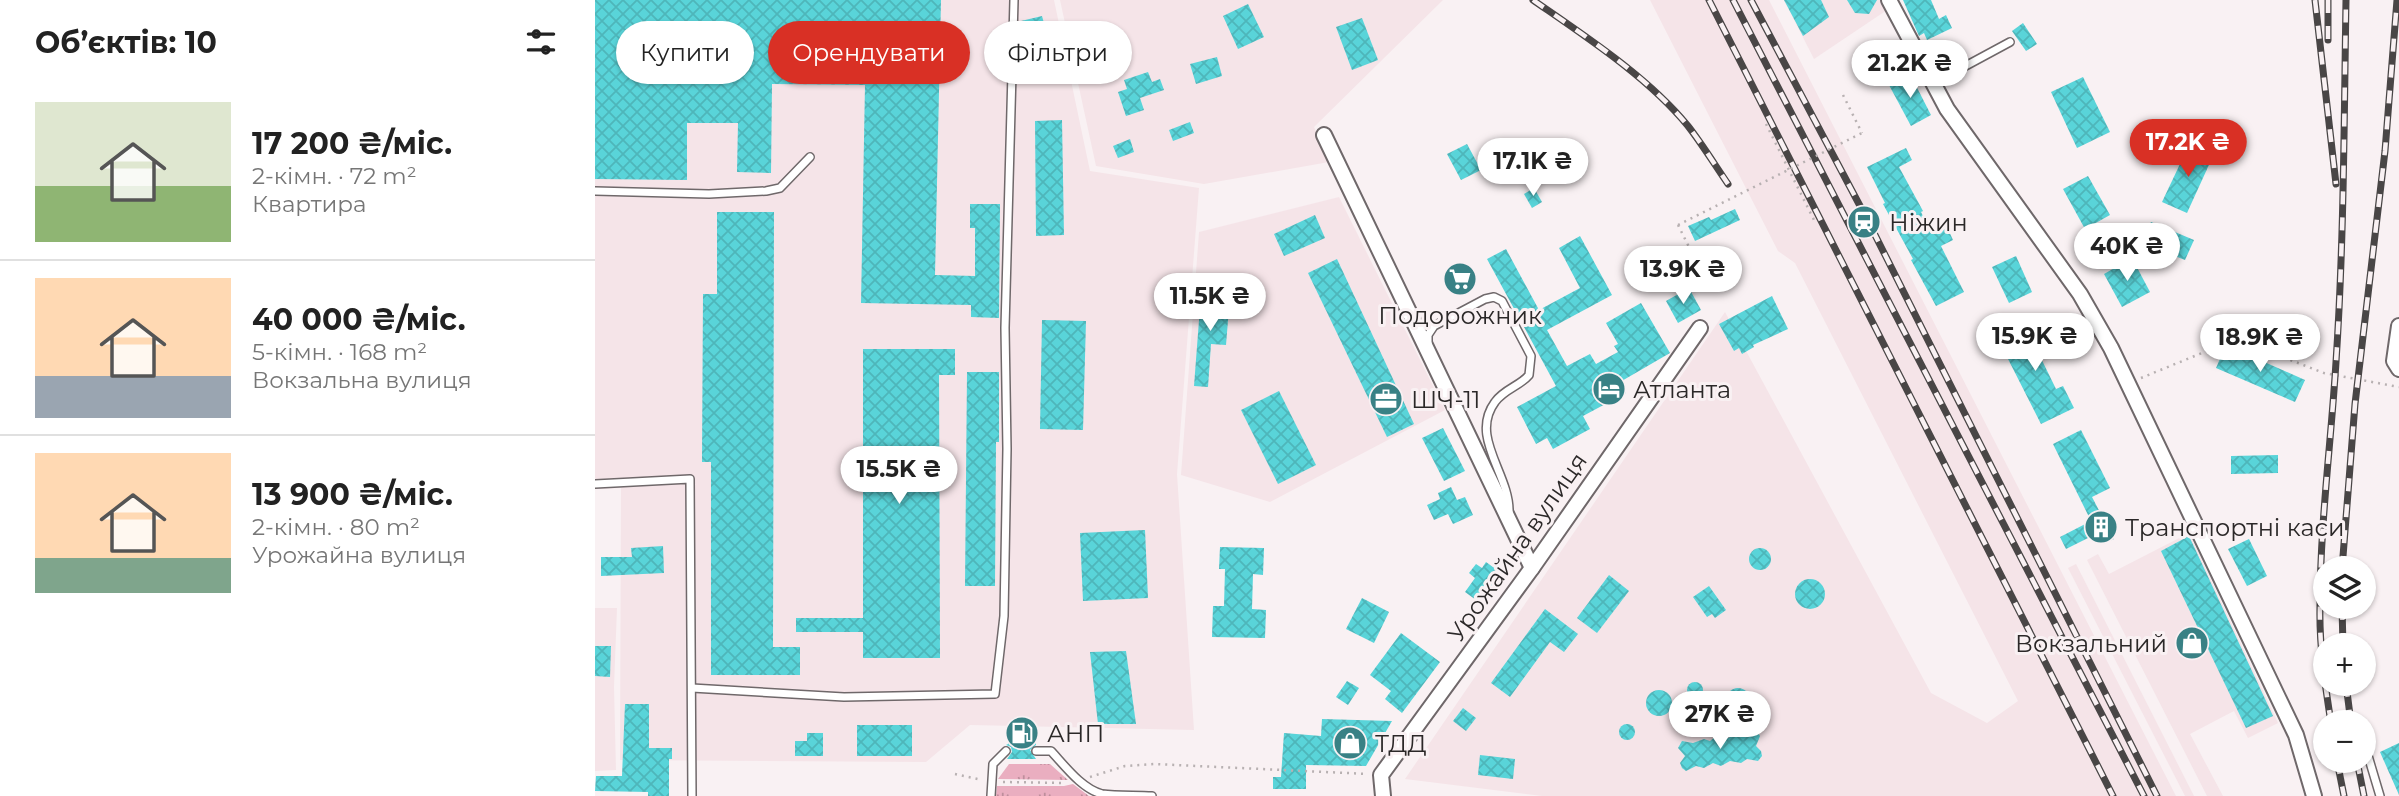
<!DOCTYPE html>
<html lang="uk">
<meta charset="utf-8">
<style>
:root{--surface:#fff;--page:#f6f6f6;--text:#222;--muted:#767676;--line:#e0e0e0;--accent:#d93025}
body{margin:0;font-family:Montserrat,sans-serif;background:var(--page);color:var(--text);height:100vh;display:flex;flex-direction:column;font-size:26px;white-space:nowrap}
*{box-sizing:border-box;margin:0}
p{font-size:23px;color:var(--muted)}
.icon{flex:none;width:38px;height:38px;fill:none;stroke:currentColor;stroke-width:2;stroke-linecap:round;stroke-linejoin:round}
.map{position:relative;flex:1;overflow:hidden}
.side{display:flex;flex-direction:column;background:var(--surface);width:595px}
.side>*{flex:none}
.hud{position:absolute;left:21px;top:21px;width:665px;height:63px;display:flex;gap:14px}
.fabs{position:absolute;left:1718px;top:556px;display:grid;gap:14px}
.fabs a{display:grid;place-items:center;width:63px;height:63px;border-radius:50%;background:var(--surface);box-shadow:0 2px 5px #0004;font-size:35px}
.price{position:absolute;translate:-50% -60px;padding:0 16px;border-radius:24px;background:#fff;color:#222;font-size:23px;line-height:46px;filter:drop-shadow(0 2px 4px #0008)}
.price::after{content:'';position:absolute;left:50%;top:42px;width:21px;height:16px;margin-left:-10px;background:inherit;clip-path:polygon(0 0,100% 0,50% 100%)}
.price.active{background:var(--accent);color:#fff}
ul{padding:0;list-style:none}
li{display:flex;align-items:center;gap:21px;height:175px;padding:0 35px}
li+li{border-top:2px solid var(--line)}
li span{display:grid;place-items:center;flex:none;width:196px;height:140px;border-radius:0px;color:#555}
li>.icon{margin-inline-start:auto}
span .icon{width:84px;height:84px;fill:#fffc;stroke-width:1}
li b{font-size:30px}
h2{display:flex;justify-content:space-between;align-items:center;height:84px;padding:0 35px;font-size:30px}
.chip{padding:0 24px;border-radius:32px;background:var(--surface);box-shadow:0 2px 5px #0004;font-size:24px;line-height:63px}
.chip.active{background:var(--accent);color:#fff}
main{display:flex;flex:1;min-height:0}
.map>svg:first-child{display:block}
.built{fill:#f5e4e8}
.grass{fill:url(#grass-tufts)}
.building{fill:url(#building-cross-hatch)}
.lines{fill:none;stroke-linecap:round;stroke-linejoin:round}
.lane-casing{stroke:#6f686a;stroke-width:10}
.street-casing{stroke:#6f686a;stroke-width:18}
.path{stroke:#b8b1b2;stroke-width:2.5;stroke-dasharray:2 5;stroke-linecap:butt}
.lane{stroke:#fff;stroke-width:7}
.street{stroke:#fff;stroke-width:14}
.rail-casing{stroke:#494646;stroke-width:7}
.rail{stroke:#f9f1f3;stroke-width:4.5;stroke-dasharray:13;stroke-linecap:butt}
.path-bridge{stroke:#b8b1b2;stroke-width:2.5;stroke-dasharray:2 5;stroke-linecap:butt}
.labels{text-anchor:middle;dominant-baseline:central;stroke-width:6;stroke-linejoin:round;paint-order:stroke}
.poi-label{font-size:24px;fill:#2b2828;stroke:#f9f1f3;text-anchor:start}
.street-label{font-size:24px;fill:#2b2828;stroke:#f9f1f3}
</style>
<main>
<section class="side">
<h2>Об’єктів: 10<svg class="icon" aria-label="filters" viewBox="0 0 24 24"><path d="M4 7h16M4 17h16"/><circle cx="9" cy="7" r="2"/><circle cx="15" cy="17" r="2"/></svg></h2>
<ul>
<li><span style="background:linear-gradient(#dfe7d0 60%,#8fb573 0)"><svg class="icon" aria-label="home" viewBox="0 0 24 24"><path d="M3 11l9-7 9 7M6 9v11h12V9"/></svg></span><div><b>17 200 ₴/міс.</b><p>2-кімн. · 72 m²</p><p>Квартира</p></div></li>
<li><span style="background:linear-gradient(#ffd9b3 70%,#9aa5b1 0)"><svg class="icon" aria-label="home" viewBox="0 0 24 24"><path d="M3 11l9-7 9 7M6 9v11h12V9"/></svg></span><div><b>40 000 ₴/міс.</b><p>5-кімн. · 168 m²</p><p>Вокзальна вулиця</p></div></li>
<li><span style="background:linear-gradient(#ffd9b3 75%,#7fa58c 0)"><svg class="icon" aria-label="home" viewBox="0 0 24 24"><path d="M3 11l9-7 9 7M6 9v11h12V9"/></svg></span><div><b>13 900 ₴/міс.</b><p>2-кімн. · 80 m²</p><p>Урожайна вулиця</p></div></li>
</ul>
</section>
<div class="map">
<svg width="1804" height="796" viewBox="0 0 1804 796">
<defs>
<pattern id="grass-tufts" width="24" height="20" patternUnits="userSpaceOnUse" patternTransform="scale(1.75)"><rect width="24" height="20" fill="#eaaec0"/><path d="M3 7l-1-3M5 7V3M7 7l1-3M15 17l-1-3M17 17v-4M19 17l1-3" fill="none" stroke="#be8e9c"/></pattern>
<pattern id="building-cross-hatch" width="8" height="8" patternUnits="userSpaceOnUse" patternTransform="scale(1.75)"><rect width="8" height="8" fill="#59d4d9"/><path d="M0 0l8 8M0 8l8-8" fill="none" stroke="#4eb6ba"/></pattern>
</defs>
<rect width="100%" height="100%" fill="#f9f1f3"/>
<g class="built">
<polygon points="0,0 459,0 495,171 604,188 582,474 599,730 375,725 331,762 25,760 26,488 0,489"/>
<polygon points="465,0 848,0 719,127 734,162 609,184 501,166"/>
<polygon points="1055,0 1174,0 1581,796 947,796 810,779 1130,312 1336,693 1392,723 1423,701 1200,263 1183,251"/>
<polygon points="1189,0 1291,0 1295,8 1219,59"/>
<polygon points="744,197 850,410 675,502 586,475 604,232"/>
<polygon points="1594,533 1683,723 1653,738 1639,711 1595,734 1628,796 1612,796 1492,560 1503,554 1514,574"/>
<polygon points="1481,564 1599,796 1590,796 1473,568"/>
<polygon points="0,608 22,608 19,687 21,770 0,771"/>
</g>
<g class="grass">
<polygon points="414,764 455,764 473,780 403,779"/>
<polygon points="478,784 494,796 401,796 402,786 469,786"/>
</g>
<g class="building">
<polygon points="0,0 346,0 340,275 380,276 380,228 375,228 375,204 405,204 404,318 376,317 376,305 266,303 270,85 177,84 176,173 142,172 143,123 92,123 92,180 0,179"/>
<polygon points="1189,0 1226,0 1234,17 1208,36"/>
<polygon points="1252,0 1282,0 1274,14 1260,13"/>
<polygon points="1308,0 1336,0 1344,19 1351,15 1357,28 1332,40 1329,33 1324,36"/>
<polygon points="653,4 669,37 643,49 628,16"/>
<polygon points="447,16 464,78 443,84 426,21"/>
<polygon points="767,18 783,60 757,70 741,27"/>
<polygon points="1428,23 1442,44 1431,51 1417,31"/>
<polygon points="622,57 627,76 601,84 595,64"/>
<polygon points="553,72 557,82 565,79 569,90 545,98 549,110 531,116 523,92 532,89 529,80"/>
<polygon points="1315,74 1336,115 1316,126 1294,85"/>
<polygon points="1488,77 1515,132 1482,148 1456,92"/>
<polygon points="467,120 469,235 441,236 440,121"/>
<polygon points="595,122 599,133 578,141 574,130"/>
<polygon points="535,139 539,152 523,158 518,146"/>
<polygon points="872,144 886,170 866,180 852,154"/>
<polygon points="1594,145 1618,156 1592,213 1567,202"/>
<polygon points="1311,148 1317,160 1304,167 1328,211 1326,212 1337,234 1352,227 1358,240 1346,246 1369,292 1341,306 1316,260 1318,259 1288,204 1290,203 1272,167"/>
<polygon points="1493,176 1515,215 1490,229 1468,189"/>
<polygon points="939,188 947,202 937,208 929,194"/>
<polygon points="1140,209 1145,220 1100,241 1093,226 1114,217 1116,220"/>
<polygon points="122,212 179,212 178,647 205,647 205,675 116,675 116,462 107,462 108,294 122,294"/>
<polygon points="720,215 730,238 689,256 679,234"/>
<polygon points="1556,222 1599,240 1590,260 1547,243"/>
<polygon points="985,236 1017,295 952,330 972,366 995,354 1001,364 1023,352 1019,346 1023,344 1011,323 1046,303 1075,353 1025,382 1031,393 988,416 995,429 958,449 952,438 941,444 922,407 961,386 892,259 911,249 944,310 985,288 964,248"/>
<polygon points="1421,256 1437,292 1414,303 1397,267"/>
<polygon points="1537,258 1555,292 1527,307 1509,274"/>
<polygon points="742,259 819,424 792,437 713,273"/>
<polygon points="1094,288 1106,310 1083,323 1071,301"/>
<polygon points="606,294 635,296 631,345 616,344 613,387 599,386"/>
<polygon points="1177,296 1193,329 1158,345 1159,347 1147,354 1144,348 1139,351 1124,324"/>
<polygon points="1434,318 1445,341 1439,344 1461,389 1468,386 1479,408 1446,424 1411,355 1418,351 1408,331"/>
<polygon points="447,320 491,321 488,430 445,429"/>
<polygon points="1631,345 1710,380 1700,402 1621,368"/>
<polygon points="268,349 360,349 360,375 344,375 345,658 268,658 268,632 201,632 201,618 268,618"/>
<polygon points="372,372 404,372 404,442 401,442 400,586 370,586"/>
<polygon points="684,391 721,465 683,484 646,410"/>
<polygon points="848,428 870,471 849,481 827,438"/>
<polygon points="1486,430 1515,488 1497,497 1519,539 1508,544 1503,533 1471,549 1465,537 1496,521 1458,444"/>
<polygon points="1683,455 1683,473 1636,474 1636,456"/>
<polygon points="856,487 862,500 870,497 878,515 858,524 853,514 839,520 832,505 845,499 843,493"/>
<polygon points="550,530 553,598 488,601 485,533"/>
<polygon points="1594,536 1678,716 1651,728 1566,551"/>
<polygon points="1654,539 1672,576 1652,586 1633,549"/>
<polygon points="68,546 69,573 6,576 6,557 37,557 36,548"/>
<polygon points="625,547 669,548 668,575 658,574 657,609 671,610 670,638 617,637 618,606 629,606 630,569 624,569"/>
<circle cx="1165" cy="559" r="11"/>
<polygon points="891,562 909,575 888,605 870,592 880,578 874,573 881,564 887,568"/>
<polygon points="1014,575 1034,591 1002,633 982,618"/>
<circle cx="1215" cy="594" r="15"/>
<polygon points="1114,586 1131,610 1120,618 1117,614 1112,617 1098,597"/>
<polygon points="767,598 794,612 779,643 751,629"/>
<polygon points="950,609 983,634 969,652 955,642 915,697 896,683"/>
<polygon points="806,633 845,662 807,713 790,699 796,691 775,675"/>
<polygon points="0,646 16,646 15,677 0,676"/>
<polygon points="531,651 541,724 503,724 495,652"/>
<polygon points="752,681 764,688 753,705 741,697"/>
<circle cx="1100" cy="690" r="8"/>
<circle cx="1143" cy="700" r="12"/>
<circle cx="1064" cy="703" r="13"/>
<polygon points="30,704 54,704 54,748 77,748 77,759 74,759 74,796 53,796 53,792 0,791 1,776 27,776"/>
<polygon points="868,708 881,718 871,731 858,721"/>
<polygon points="727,719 797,721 771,766 711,765 711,789 678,789 678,777 686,777 689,733 726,736"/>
<circle cx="1032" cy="732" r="8"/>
<rect x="262" y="725" width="55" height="31"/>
<polygon points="413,729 441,729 441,745 435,750 441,759 412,759 417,752 416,747 411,745 413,744"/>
<polygon points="1156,731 1162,732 1165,736 1161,746 1166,751 1167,756 1163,761 1152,759 1146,763 1135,761 1126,766 1118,763 1109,768 1101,766 1091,771 1087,768 1085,763 1090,756 1083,748 1087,741 1098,743 1109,739 1115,741 1120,737 1133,738 1142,734 1150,736"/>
<polygon points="212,733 228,733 228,756 200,756 200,741 212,741"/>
<polygon points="1804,743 1804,795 1785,752"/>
<polygon points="885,755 920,759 918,779 883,775"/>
</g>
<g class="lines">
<defs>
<g id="lane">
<polyline points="1339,83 1415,42"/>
<polyline points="0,191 114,194 171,191 185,188 215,157"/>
<path d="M 833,344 L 833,335 L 839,326 L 890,299 L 899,297 L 907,301 L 936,356 L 934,375 C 925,386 909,389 900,402 C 874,437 915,474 914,512"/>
<polyline points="0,484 95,479 97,796"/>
<polyline points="97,688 249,697 400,694 409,616 412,449 410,328 419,0"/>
<polyline points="1771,749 1785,796"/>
<path d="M 441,751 L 456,751 C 470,766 487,789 507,794 C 523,796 541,795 557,796"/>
<polyline points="396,796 398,764 411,751"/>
</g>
<g id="street">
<polyline points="1294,0 1352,109 1485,294 1516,348 1701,735 1719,796"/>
<polyline points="729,135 937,568"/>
<polyline points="1804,326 1799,361 1804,369"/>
<polyline points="788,796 786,775 937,568 1105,328"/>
</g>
</defs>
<use href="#lane" class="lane-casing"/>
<use href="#street" class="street-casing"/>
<g class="path">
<polyline points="1248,95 1267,133"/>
<polyline points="1171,124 1219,220"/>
<polyline points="1083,225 1109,277"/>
<polyline points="1546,378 1641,339 1729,373 1804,387"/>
<polyline points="360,774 387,780"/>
<polyline points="495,777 530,766 559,764 773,774"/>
<polyline points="408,782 471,783"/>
</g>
<use href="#lane" class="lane"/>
<use href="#street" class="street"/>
<defs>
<g id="rail">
<path d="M 938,0 C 990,36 1053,77 1093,126 C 1107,144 1120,165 1133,184"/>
<polyline points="1114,0 1518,796"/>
<polyline points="1138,0 1549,796"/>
<polyline points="1156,0 1273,221 1562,796"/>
<polyline points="1720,0 1741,184"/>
<polyline points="1733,0 1733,40"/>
<polyline points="1747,569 1760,404 1790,151 1802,0"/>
<polyline points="1747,607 1748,646"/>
<polyline points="1751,684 1756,723"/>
<path d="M 1736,723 C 1730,684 1724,645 1725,606 C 1725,525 1736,443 1741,362 C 1749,241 1749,121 1751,0"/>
<polyline points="1742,761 1749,796"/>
<polyline points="1762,761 1769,796"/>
</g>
</defs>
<use href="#rail" class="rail-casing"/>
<use href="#rail" class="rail"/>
<polyline class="path-bridge" points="1083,225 1267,133"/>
</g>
<defs>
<symbol id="station-disc" viewBox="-11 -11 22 22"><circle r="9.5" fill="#398185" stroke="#f9f1f3"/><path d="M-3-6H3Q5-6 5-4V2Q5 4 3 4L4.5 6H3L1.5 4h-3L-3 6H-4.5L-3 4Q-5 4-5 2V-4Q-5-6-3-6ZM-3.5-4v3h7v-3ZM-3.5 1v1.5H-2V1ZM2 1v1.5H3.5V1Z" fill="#fff"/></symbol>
<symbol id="supermarket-disc" viewBox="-11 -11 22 22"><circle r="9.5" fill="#398185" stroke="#f9f1f3"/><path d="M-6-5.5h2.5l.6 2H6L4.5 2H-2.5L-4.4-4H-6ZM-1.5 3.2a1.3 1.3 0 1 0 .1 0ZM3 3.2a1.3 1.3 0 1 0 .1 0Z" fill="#fff"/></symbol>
<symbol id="hotel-disc" viewBox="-11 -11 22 22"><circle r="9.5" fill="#398185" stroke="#f9f1f3"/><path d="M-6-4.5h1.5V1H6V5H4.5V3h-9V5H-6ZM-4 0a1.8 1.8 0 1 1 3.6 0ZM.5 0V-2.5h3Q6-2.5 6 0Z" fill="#fff"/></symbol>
<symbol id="office-disc" viewBox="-11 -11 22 22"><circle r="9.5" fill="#398185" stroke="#f9f1f3"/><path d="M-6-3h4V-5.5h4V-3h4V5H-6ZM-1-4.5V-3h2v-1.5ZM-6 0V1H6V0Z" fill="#fff"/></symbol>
<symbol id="building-disc" viewBox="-11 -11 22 22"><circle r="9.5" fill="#398185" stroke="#f9f1f3"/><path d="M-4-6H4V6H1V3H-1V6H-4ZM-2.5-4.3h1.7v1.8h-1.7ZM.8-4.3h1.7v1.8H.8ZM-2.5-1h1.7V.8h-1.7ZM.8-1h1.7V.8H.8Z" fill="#fff"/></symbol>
<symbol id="shop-disc" viewBox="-11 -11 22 22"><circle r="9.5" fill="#398185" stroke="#f9f1f3"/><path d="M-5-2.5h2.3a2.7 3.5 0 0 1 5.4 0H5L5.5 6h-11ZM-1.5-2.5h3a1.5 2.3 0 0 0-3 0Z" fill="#fff"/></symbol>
<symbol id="fuel-disc" viewBox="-11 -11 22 22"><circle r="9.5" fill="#398185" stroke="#f9f1f3"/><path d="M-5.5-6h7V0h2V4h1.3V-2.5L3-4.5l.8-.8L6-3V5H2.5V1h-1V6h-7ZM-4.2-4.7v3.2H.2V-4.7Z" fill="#fff"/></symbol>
</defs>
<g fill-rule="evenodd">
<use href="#station-disc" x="1250" y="203" width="38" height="38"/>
<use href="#supermarket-disc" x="846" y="260" width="38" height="38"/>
<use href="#hotel-disc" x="995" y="370" width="38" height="38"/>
<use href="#office-disc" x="772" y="380" width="38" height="38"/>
<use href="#building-disc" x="1487" y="508" width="38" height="38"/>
<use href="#shop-disc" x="1578" y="624" width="38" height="38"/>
<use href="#fuel-disc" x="408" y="714" width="38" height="38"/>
<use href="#shop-disc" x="736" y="724" width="38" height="38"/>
</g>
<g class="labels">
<g class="poi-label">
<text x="1294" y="222">Ніжин</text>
<text x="865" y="315" text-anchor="middle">Подорожник</text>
<text x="1038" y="389">Атланта</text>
<text x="816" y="399">ШЧ-11</text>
<text x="1530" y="527">Транспортні каси</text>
<text x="1572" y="643" text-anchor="end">Вокзальний</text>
<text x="452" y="733">АНП</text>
<text x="780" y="743">ТДД</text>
</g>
<g class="street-label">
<text transform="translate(922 547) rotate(-55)">Урожайна вулиця</text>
</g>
</g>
</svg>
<div class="fabs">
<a><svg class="icon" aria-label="layers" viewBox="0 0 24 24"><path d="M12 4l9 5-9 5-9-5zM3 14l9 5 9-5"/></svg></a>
<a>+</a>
<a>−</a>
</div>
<b class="price" style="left:1315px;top:100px">21.2K ₴</b>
<b class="price active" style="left:1593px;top:179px">17.2K ₴</b>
<b class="price" style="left:938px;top:198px">17.1K ₴</b>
<b class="price" style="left:1532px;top:283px">40K ₴</b>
<b class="price" style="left:1088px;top:306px">13.9K ₴</b>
<b class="price" style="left:615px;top:333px">11.5K ₴</b>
<b class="price" style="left:1440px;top:373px">15.9K ₴</b>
<b class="price" style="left:1665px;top:374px">18.9K ₴</b>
<b class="price" style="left:304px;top:506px">15.5K ₴</b>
<b class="price" style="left:1125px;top:751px">27K ₴</b>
<div class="hud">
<a class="chip">Купити</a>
<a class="chip active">Орендувати</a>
<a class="chip">Фільтри</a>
</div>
</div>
</main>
